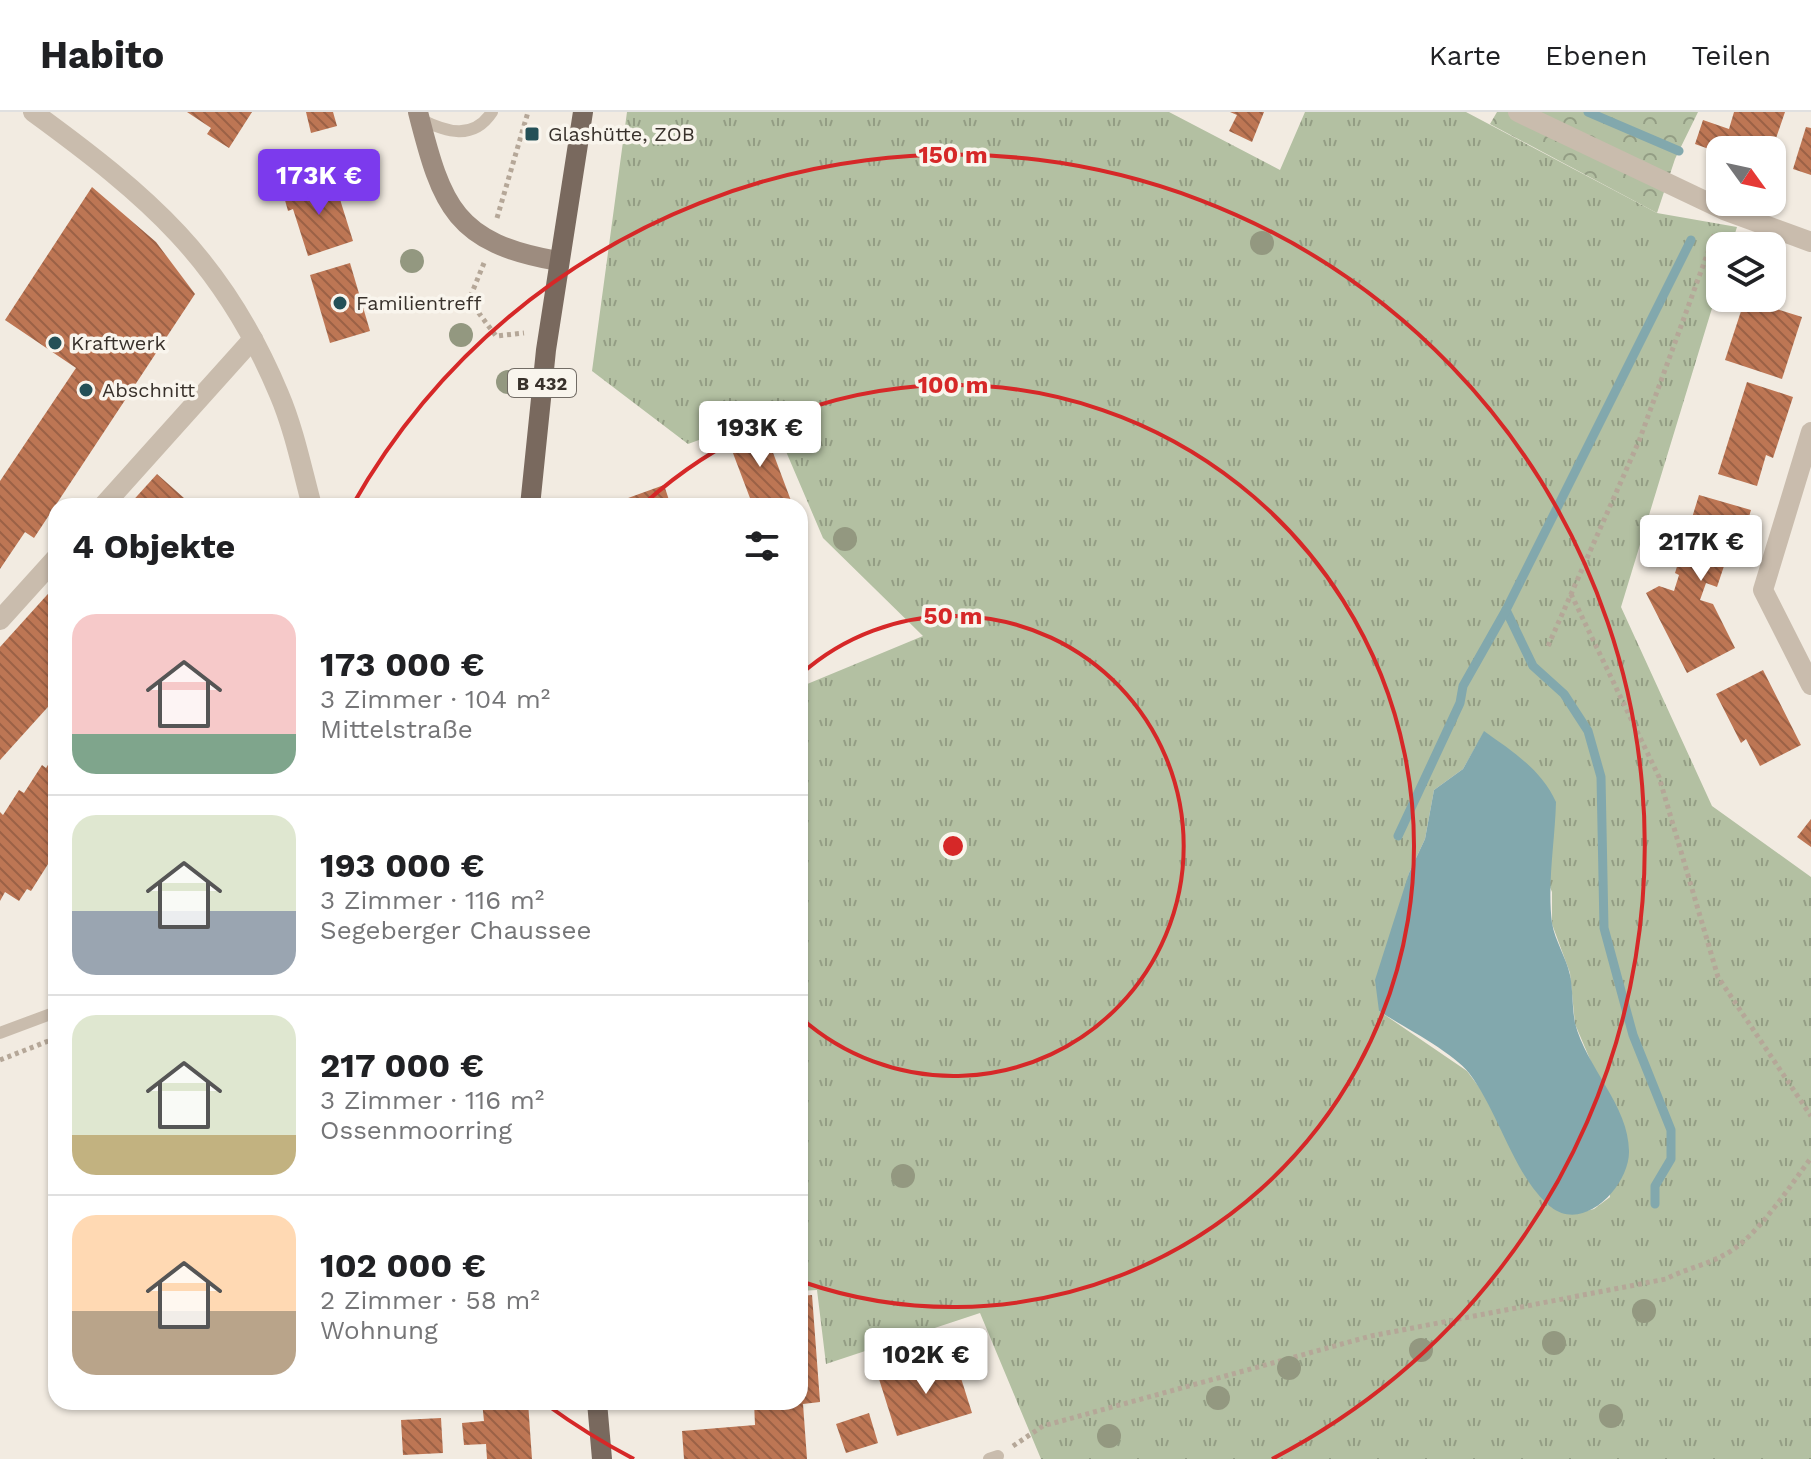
<!DOCTYPE html>
<html lang="de">
<meta charset="utf-8">
<style>
:root{--surface:#fff;--page:#f2f2f2;--text:#202124;--muted:#757577;--line:#e0e0e0;--accent:#7c3aed}
body{margin:0;font-family:"Work Sans",sans-serif;background:var(--page);color:var(--text);height:100vh;display:flex;flex-direction:column;font-size:30px;white-space:nowrap}
*{box-sizing:border-box;margin:0}
p{font-size:26px;color:var(--muted)}
.icon{flex:none;width:44px;height:44px;fill:none;stroke:currentColor;stroke-width:2;stroke-linecap:round;stroke-linejoin:round}
.map{position:relative;flex:1;overflow:hidden}
.panel{position:absolute;left:48px;top:386px;width:760px;height:912px;display:flex;flex-direction:column;background:var(--surface);border-radius:24px;box-shadow:0 2px 6px #0004}
.panel>*{flex:none}
.needle{width:52px;rotate:123deg}
.buttons{position:absolute;left:1706px;top:24px;display:grid;gap:16px}
.buttons a{display:grid;place-items:center;width:80px;height:80px;border-radius:16px;background:var(--surface);box-shadow:0 2px 6px #0004;font-size:40px}
.price{position:absolute;translate:-50% -68px;padding:0 18px;border-radius:8px;background:#fff;color:#222;font-size:26px;line-height:52px;filter:drop-shadow(0 2px 4px #0008)}
.price::after{content:'';position:absolute;left:50%;top:48px;width:24px;height:18px;margin-left:-12px;background:inherit;clip-path:polygon(0 0,100% 0,50% 100%)}
.price.selected{background:var(--accent);color:#fff}
ul{padding:0;list-style:none}
li{display:flex;align-items:center;gap:24px;height:200px;padding:0 24px}
li+li{border-top:2px solid var(--line)}
li span{display:grid;place-items:center;flex:none;width:224px;height:160px;border-radius:24px;color:#555}
li>.icon{margin-inline-start:auto}
span .icon{width:96px;height:96px;fill:#fffc;stroke-width:1}
li b{font-size:34px}
h2{display:flex;justify-content:space-between;align-items:center;height:96px;padding:0 24px;font-size:34px}
header{display:flex;align-items:center;gap:48px;box-sizing:border-box;height:112px;padding:0 40px;background:var(--surface);border-bottom:2px solid var(--line)}
header strong{font-size:38px}
nav{display:flex;gap:44px;margin-inline-start:auto;font-size:28px}
.map>svg:first-child{display:block}
.grass{fill:url(#grass-tufts);fill-rule:evenodd}
.forest{fill:url(#forest-crowns)}
.water{fill:#82a8ad}
.lines{fill:none;stroke-linecap:round;stroke-linejoin:round}
.stream{stroke:#82a8ad;stroke-width:9}
.building{fill:url(#building-back-hatch)}
.path{stroke:#b5a798;stroke-width:5;stroke-dasharray:4 4;stroke-linecap:butt}
.lane{stroke:#c9bcad;stroke-width:12}
.street{stroke:#c9bcad;stroke-width:20}
.secondary{stroke:#9d8c7f;stroke-width:20}
.primary{stroke:#79695e;stroke-width:20}
.tree{fill:#939880}
.ring{fill:none;stroke:#d62828;stroke-width:4}
.poi-dot{fill:#245057;stroke:#f9f5ed;stroke-width:3}
.labels{text-anchor:middle;dominant-baseline:central;stroke-width:7;stroke-linejoin:round;paint-order:stroke}
.shield{fill:#f9f5ed;stroke:#726c65;stroke-width:2}
.shield-label{font-size:18px;font-weight:bold;fill:#38312b}
.poi-label{font-size:20px;fill:#38312b;stroke:#f9f5ed;text-anchor:start}
.centre{fill:#d62828;stroke:#f9f5ed;stroke-width:4}
.ring-label{font-size:24px;text-anchor:middle;font-weight:bold;fill:#d62828;stroke:#f9f5ed;stroke-width:7;stroke-linejoin:round;paint-order:stroke}
</style>
<header>
<strong>Habito</strong>
<nav><a>Karte</a><a>Ebenen</a><a>Teilen</a></nav>
</header>
<div class="map">
<svg width="1811" height="1347" viewBox="0 0 1811 1347">
<defs>
<pattern id="grass-tufts" width="24" height="20" patternUnits="userSpaceOnUse" patternTransform="scale(2)"><rect width="24" height="20" fill="#b3c0a2"/><path d="M3 7l-1-3M5 7V3M7 7l1-3M15 17l-1-3M17 17v-4M19 17l1-3" fill="none" stroke="#939d84"/></pattern>
<pattern id="forest-crowns" width="20" height="18" patternUnits="userSpaceOnUse" patternTransform="scale(2)"><rect width="20" height="18" fill="#b3c0a2"/><path d="M2 6a3 3 0 1 1 6 0M12 15a3 3 0 1 1 6 0" fill="none" stroke="#939d84"/></pattern>
<pattern id="building-back-hatch" width="6" height="6" patternUnits="userSpaceOnUse" patternTransform="scale(2)"><rect width="6" height="6" fill="#bd7654"/><path d="M-1 5l2 2M0 0l6 6M5-1l2 2" fill="none" stroke="#9b6146"/></pattern>
</defs>
<rect width="100%" height="100%" fill="#f2ebe1"/>
<path class="grass" d="M 627,0 L 1169,0 L 1280,58 L 1305,0 L 1466,0 L 1657,101 L 1737,115 L 1731,134 L 1720,134 L 1720,170 L 1621,495 L 1712,694 L 1811,765 L 1811,1347 L 1041,1347 L 980,1201 L 826,1252 L 817,1178 L 800,1179 L 800,575 L 923,524 L 823,426 L 770,302 L 688,332 L 592,259 ZM 1484,620 L 1552,780 L 1552,812 L 1570,861 L 1575,912 L 1595,959 L 1610,1085 L 1594,1097 L 1574,1102 L 1467,959 L 1379,899 L 1409,761 L 1425,727 L 1434,678 L 1463,657 Z"/>
<polygon class="forest" points="1497,0 1698,0 1675,47 1657,101 1490,12"/>
<path class="water" d="M 1484,619 C 1513,640 1541,657 1556,690 C 1555,729 1547,772 1552,811 C 1555,829 1566,845 1570,863 C 1573,878 1572,895 1575,911 C 1586,955 1629,994 1629,1039 C 1630,1072 1585,1122 1551,1095 C 1514,1065 1499,1000 1469,961 C 1454,941 1402,914 1379,899 L 1375,868 L 1409,761 L 1425,727 L 1434,678 L 1463,657 Z"/>
<g class="lines">
<g class="stream">
<polyline points="1588,0 1679,39"/>
<polyline points="1506,498 1533,554 1564,582 1588,619 1601,665 1604,816 1633,923 1671,1018 1671,1047 1655,1074 1655,1092"/>
<polyline points="1398,724 1460,591 1463,574 1506,498 1691,128"/>
</g>
</g>
<g class="building">
<polygon points="187,0 252,0 229,36 207,22 211,16"/>
<polygon points="306,0 333,0 337,14 311,21"/>
<polygon points="1230,0 1264,0 1252,30 1229,19 1237,3"/>
<polygon points="1734,0 1785,0 1772,38 1737,38 1723,33 1720,41 1695,32 1703,8 1729,17"/>
<polygon points="1806,15 1811,16 1811,63 1793,57"/>
<polygon points="327,67 332,83 338,81 353,129 308,144 293,97 288,99 283,81"/>
<polygon points="92,75 156,130 195,182 34,426 25,420 0,457 0,369 76,256 5,208"/>
<polygon points="350,151 370,219 330,231 310,163"/>
<polygon points="1745,187 1802,205 1782,267 1725,248"/>
<polygon points="1747,270 1793,285 1773,346 1766,343 1757,374 1718,362"/>
<polygon points="763,314 793,394 753,394 728,328"/>
<polygon points="157,362 193,394 128,394"/>
<polygon points="664,373 671,394 606,394"/>
<polygon points="1699,383 1751,398 1736,448 1727,445 1717,475 1706,471 1700,488 1713,492 1735,536 1687,561 1646,481 1659,474 1674,479 1679,463 1675,461"/>
<polygon points="56,473 56,586 0,648 0,535"/>
<polygon points="1763,558 1801,633 1760,654 1746,627 1741,631 1716,582"/>
<polygon points="56,640 53,730 56,753 50,749 31,779 27,777 19,789 5,780 0,789 0,700 3,703 19,678 24,681 42,653 46,656"/>
<polygon points="1811,707 1811,735 1797,725"/>
<polygon points="812,1183 820,1290 803,1292 807,1347 684,1347 682,1319 755,1313 754,1290 800,1290 800,1184"/>
<polygon points="954,1244 972,1301 897,1324 879,1267"/>
<polygon points="482,1290 528,1290 532,1347 487,1347 486,1332 464,1333 462,1311 484,1309"/>
<polygon points="869,1301 878,1331 846,1341 836,1312"/>
<polygon points="441,1306 443,1341 403,1343 401,1308"/>
</g>
<g class="lines">
<g class="path">
<polyline points="497,106 528,0"/>
<polyline points="484,151 469,188 496,224 524,221"/>
<polyline points="1571,482 1659,665 1718,865 1811,1004"/>
<polyline points="1548,534 1639,329 1715,121"/>
<polyline points="0,948 56,926"/>
<path d="M 1013,1334 L 1043,1314 L 1371,1224 L 1666,1167 C 1685,1157 1706,1153 1724,1143 C 1756,1127 1789,1075 1811,1046"/>
</g>
<g class="lane">
<path d="M 420,7 C 446,20 473,29 492,0"/>
<polyline points="0,921 56,900"/>
<polyline points="989,1347 998,1344"/>
</g>
<g class="street">
<path d="M 33,0 C 148,84 223,147 279,282 C 294,317 302,357 312,394"/>
<polyline points="1518,0 1724,98 1811,130"/>
<polyline points="1811,320 1763,478 1811,573"/>
<polyline points="103,394 253,227"/>
<polyline points="0,508 56,446"/>
</g>
<path class="secondary" d="M 418,0 C 442,95 455,131 558,149"/>
<g class="primary">
<polyline points="530,394 546,238 583,0"/>
<polyline points="597,1290 602,1347"/>
</g>
</g>
<g class="tree">
<circle cx="1262" cy="131" r="12"/>
<circle cx="412" cy="149" r="12"/>
<circle cx="461" cy="223" r="12"/>
<circle cx="508" cy="270" r="12"/>
<circle cx="845" cy="427" r="12"/>
<circle cx="903" cy="1064" r="12"/>
<circle cx="1644" cy="1199" r="12"/>
<circle cx="1554" cy="1231" r="12"/>
<circle cx="1421" cy="1238" r="12"/>
<circle cx="1289" cy="1256" r="12"/>
<circle cx="1218" cy="1286" r="12"/>
<circle cx="1611" cy="1304" r="12"/>
<circle cx="1109" cy="1324" r="12"/>
</g>
<g class="ring">
<path d="M801 562A230 230 0 1 1 801 906"/>
<path d="M645 391A461 461 0 1 1 803 1170"/>
<path d="M634 1347A691 691 0 0 1 547 1293M352 394A691 691 0 1 1 1272 1347"/>
</g>
<g class="poi-dot">
<rect x="524" y="14" width="16" height="16" rx="4"/>
<circle cx="340" cy="191" r="8"/>
<circle cx="55" cy="231" r="8"/>
<circle cx="86" cy="278" r="8"/>
</g>
<g class="labels">
<rect class="shield" x="508" y="257" width="68" height="28" rx="6"/>
<g class="shield-label">
<text x="542" y="271">B 432</text>
</g>
<g class="poi-label">
<text x="548" y="22">Glashütte, ZOB</text>
<text x="356" y="191">Familientreff</text>
<text x="71" y="231">Kraftwerk</text>
<text x="102" y="278">Abschnitt</text>
</g>
</g>
<circle cx="953" cy="734" r="12" class="centre"/>
<g class="ring-label">
<text x="953" y="51">150 m</text>
<text x="953" y="281">100 m</text>
<text x="953" y="512">50 m</text>
</g>
</svg>
<div class="buttons">
<a><svg class="needle" viewBox="-14 -14 28 28"><path d="M0-13l5 13h-10z" fill="#e53935"/><path d="M0 13l5-13h-10z" fill="#757577"/></svg></a>
<a><svg class="icon" aria-label="layers" viewBox="0 0 24 24"><path d="M12 4l9 5-9 5-9-5zM3 14l9 5 9-5"/></svg></a>
</div>
<b class="price selected" style="left:319px;top:105px">173K €</b>
<b class="price" style="left:760px;top:357px">193K €</b>
<b class="price" style="left:1701px;top:471px">217K €</b>
<b class="price" style="left:926px;top:1284px">102K €</b>
<section class="panel">
<h2>4 Objekte<svg class="icon" aria-label="filters" viewBox="0 0 24 24"><path d="M4 7h16M4 17h16"/><circle cx="9" cy="7" r="2"/><circle cx="15" cy="17" r="2"/></svg></h2>
<ul>
<li><span style="background:linear-gradient(#f6c9c9 75%,#7fa58c 0)"><svg class="icon" aria-label="home" viewBox="0 0 24 24"><path d="M3 11l9-7 9 7M6 9v11h12V9"/></svg></span><div><b>173 000 €</b><p>3 Zimmer · 104 m²</p><p>Mittelstraße</p></div></li>
<li><span style="background:linear-gradient(#dfe7d0 60%,#9aa5b1 0)"><svg class="icon" aria-label="home" viewBox="0 0 24 24"><path d="M3 11l9-7 9 7M6 9v11h12V9"/></svg></span><div><b>193 000 €</b><p>3 Zimmer · 116 m²</p><p>Segeberger Chaussee</p></div></li>
<li><span style="background:linear-gradient(#dfe7d0 75%,#c2b280 0)"><svg class="icon" aria-label="home" viewBox="0 0 24 24"><path d="M3 11l9-7 9 7M6 9v11h12V9"/></svg></span><div><b>217 000 €</b><p>3 Zimmer · 116 m²</p><p>Ossenmoorring</p></div></li>
<li><span style="background:linear-gradient(#ffd9b3 60%,#b9a48a 0)"><svg class="icon" aria-label="home" viewBox="0 0 24 24"><path d="M3 11l9-7 9 7M6 9v11h12V9"/></svg></span><div><b>102 000 €</b><p>2 Zimmer · 58 m²</p><p>Wohnung</p></div></li>
</ul>
</section>
</div>
